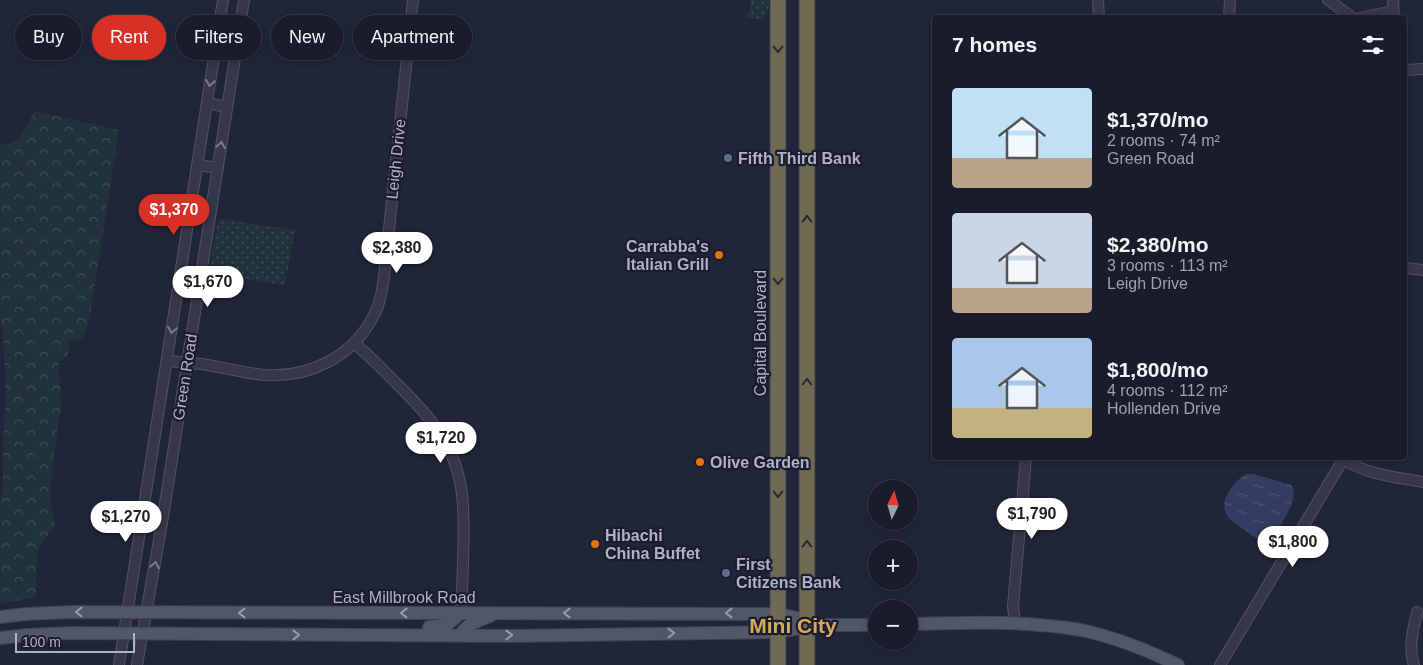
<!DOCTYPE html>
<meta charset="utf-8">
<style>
:root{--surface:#181c2b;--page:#252937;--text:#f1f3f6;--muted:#9fa1a9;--line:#363a47;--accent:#d93025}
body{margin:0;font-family:Arial,sans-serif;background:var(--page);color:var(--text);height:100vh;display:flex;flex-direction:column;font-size:19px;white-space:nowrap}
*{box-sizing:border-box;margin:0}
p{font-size:16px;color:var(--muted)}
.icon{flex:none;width:28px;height:28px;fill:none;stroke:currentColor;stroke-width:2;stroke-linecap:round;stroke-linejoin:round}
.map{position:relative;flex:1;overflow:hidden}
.side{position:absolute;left:932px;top:15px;width:475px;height:445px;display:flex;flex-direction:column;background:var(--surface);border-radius:5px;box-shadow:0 2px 8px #0003,0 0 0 1px var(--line)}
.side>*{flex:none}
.guide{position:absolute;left:15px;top:15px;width:475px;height:45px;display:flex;gap:10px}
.needle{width:32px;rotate:5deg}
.controls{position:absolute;left:868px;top:480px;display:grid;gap:10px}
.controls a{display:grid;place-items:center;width:50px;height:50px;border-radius:50%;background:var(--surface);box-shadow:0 2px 8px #0003,0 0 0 1px var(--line);font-size:25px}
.scale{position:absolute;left:15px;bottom:12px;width:120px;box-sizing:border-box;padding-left:5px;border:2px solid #aeb2c6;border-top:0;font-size:14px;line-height:18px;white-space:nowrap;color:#aeb2c6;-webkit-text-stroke:4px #191d2e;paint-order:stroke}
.price{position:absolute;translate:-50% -42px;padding:0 11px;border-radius:18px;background:#fff;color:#222;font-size:16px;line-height:32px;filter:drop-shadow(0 1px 2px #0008)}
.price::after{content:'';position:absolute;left:50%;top:30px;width:15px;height:11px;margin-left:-8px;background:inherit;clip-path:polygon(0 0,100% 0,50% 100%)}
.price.active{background:var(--accent);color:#fff}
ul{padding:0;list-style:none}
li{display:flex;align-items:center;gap:15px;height:125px;padding:0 20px}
li span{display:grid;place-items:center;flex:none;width:140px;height:100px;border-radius:5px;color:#555}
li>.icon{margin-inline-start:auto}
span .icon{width:60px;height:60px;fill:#fffc;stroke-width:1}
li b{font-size:21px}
h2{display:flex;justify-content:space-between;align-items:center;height:60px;padding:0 20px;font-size:21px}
.pill{padding:0 18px;border-radius:22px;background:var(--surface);box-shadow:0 2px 8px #0003,0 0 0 1px var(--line);font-size:18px;line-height:45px}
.pill.active{background:var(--accent);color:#fff}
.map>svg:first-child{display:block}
.green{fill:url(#green-dots)}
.forest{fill:url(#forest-crowns)}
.water{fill:url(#water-ripples)}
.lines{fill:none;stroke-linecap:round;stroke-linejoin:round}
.minor-casing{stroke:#4e5264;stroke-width:12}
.major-casing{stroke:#3d4153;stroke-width:14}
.highway-casing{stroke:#3b3f51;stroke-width:17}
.minor{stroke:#343849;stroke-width:10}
.major{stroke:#525669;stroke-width:12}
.highway{stroke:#6f6a51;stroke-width:15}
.oneway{stroke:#262933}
.oneway2{stroke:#777b8e}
.oneway3{stroke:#979baf}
.service-dot{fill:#5c6f8a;stroke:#191d2e;stroke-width:2}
.food-dot{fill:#e8710a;stroke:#191d2e;stroke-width:2}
.labels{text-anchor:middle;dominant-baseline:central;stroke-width:4.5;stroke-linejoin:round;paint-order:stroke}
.poi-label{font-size:16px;font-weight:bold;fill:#aeb2c6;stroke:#191d2e;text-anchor:start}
.street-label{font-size:16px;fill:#aeb2c6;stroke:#191d2e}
.district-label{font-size:21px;font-weight:bold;fill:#d5ab5a;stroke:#191d2e}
</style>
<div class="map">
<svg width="1423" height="665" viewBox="0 0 1423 665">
<defs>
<pattern id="green-dots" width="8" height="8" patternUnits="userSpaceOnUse" patternTransform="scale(1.25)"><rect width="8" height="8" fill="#22323a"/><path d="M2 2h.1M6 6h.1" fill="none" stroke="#404d55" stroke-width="1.8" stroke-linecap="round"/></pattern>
<pattern id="forest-crowns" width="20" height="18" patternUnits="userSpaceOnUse" patternTransform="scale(1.25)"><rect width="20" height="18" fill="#22323a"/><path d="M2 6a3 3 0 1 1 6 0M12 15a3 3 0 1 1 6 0" fill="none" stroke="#404d55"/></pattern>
<pattern id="water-ripples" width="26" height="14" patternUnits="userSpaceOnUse" patternTransform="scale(1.25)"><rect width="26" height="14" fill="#333c61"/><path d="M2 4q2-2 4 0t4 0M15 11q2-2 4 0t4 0" fill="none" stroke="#4e5676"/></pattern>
</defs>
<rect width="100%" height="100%" fill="#202539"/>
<g class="green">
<path d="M 750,0 L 769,0 C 769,10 769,14 761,20 L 747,17 L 746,13 L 750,12 Z"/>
<polygon points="218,219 295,230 285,285 209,274"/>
</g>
<path class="forest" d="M 34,111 L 119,130 L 89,322 L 82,339 L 70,341 L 68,354 L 59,363 L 61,407 L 52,469 L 50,501 L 55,525 C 51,532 42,542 39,548 C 35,559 36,585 36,597 L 0,604 L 0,500 L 3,488 L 3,441 L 6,394 L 3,337 L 0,317 L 0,145 C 21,144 26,128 34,111 Z"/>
<path class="water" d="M 1246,474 L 1254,474 L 1291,485 C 1301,497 1281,523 1275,535 C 1272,537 1268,540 1264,540 C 1256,540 1249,533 1243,529 C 1238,525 1231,522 1228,517 C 1217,502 1233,482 1246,474 Z"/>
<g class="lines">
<defs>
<g id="minor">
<polyline points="1098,0 1099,18"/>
<polyline points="1328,0 1353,18"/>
<polyline points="1393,0 1394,17"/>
<polyline points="1229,18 1230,0"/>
<polyline points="1360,18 1393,11"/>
<polyline points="1405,70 1423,69"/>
<polyline points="207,103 227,107"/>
<polyline points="197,165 218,168"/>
<polyline points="1405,268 1423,270"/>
<path d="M 354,343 C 369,355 382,369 395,382 C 429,415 456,445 462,494 C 466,527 462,566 462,601 L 460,613"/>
<path d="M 167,361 C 178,362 190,363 201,364 C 223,367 243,373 265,375 C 309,378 352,357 373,317 C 380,305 382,291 384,277 L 413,0"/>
<path d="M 1343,459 C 1368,475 1395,477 1423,482"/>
<polyline points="1015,623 1013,606 1026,458"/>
<polyline points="119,665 223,0"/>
<polyline points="137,665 163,517 244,0"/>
<polyline points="1220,665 1344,458"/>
<path d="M 1414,665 C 1408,647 1413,630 1417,612"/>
</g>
<g id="major">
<polyline points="0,617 26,614 70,612 778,614 807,620 816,624"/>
<path d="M 909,624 C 966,623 1024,620 1081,630 C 1114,637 1147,650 1178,665"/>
<polyline points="429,627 447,625 460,613"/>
<path d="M 460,635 C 468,623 478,621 490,616"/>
<polyline points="0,638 27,635 70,633 511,636 778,632 818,625 876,625"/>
</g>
<g id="highway">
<polyline points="778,0 778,665"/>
<polyline points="807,0 807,665"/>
</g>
</defs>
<use href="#minor" class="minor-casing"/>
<use href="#major" class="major-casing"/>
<use href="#highway" class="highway-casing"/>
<use href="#minor" class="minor"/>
<use href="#major" class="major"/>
<use href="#highway" class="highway"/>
</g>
<defs><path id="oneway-chevron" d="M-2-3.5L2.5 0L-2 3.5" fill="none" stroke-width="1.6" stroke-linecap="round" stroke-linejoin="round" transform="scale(1.25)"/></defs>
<g class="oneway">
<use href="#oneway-chevron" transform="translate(778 49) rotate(90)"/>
<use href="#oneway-chevron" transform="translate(807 219) rotate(-90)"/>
<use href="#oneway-chevron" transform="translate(778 281) rotate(90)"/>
<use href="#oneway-chevron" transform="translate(807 382) rotate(-90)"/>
<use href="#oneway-chevron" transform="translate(778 494) rotate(90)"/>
<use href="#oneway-chevron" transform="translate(807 544) rotate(-90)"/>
</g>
<g class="oneway2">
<use href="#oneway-chevron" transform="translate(210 83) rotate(99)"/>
<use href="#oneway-chevron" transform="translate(221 145) rotate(-81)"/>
<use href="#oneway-chevron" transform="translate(172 330) rotate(99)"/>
<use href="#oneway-chevron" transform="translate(155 565) rotate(-80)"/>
</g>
<g class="oneway3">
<use href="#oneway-chevron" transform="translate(79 612) rotate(-180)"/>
<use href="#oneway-chevron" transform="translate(242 613) rotate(-180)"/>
<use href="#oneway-chevron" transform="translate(404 613) rotate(-180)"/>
<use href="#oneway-chevron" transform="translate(567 613) rotate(-180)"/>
<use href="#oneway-chevron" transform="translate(729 613) rotate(-180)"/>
<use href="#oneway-chevron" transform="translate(671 633) rotate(-1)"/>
<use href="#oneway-chevron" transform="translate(296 635)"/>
<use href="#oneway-chevron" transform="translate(509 635)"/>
</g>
<g class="service-dot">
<circle cx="728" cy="158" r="5"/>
<circle cx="726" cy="573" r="5"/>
</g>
<g class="food-dot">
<circle cx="719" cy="255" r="5"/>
<circle cx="700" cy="462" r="5"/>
<circle cx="595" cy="544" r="5"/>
</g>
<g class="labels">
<g class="poi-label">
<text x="738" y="158">Fifth Third Bank</text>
<text x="709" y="246" text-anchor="end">Carrabba's<tspan x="709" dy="18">Italian Grill</tspan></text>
<text x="710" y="462">Olive Garden</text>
<text x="605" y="535">Hibachi<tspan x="605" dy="18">China Buffet</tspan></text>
<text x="736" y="564">First<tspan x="736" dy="18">Citizens Bank</tspan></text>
</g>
<g class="street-label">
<text transform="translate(396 159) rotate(-84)">Leigh Drive</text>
<text transform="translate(760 333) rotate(-90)">Capital Boulevard</text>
<text transform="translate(185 377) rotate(-81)">Green Road</text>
<text x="404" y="597">East Millbrook Road</text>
</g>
<g class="district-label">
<text x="793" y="625">Mini City</text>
</g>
</g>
</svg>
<div class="controls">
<a><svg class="needle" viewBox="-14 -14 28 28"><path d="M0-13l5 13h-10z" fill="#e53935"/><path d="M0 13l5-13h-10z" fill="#9fa1a9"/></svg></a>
<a>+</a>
<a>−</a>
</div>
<div class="scale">100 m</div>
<b class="price active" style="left:174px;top:236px">$1,370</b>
<b class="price" style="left:397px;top:274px">$2,380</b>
<b class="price" style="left:208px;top:308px">$1,670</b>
<b class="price" style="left:441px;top:464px">$1,720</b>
<b class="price" style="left:1032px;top:540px">$1,790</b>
<b class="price" style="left:126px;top:543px">$1,270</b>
<b class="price" style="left:1293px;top:568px">$1,800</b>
<div class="guide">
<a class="pill">Buy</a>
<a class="pill active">Rent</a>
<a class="pill">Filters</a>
<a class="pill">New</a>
<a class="pill">Apartment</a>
</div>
<section class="side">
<h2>7 homes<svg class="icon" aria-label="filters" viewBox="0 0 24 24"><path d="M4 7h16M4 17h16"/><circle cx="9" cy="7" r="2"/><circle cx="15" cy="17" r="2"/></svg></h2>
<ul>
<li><span style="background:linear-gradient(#bfe0f5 70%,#b9a48a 0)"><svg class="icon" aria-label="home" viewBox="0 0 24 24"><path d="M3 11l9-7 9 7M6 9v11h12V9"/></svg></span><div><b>$1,370/mo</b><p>2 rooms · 74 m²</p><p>Green Road</p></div></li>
<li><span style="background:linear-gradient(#c9d6e8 75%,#b9a48a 0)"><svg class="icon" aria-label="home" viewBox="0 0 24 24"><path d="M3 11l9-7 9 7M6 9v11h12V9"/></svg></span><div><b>$2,380/mo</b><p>3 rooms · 113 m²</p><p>Leigh Drive</p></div></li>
<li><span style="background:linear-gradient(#a9c7e8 70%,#c2b280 0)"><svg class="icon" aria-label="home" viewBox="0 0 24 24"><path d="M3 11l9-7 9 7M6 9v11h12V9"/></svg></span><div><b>$1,800/mo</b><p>4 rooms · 112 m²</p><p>Hollenden Drive</p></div></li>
</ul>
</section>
</div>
